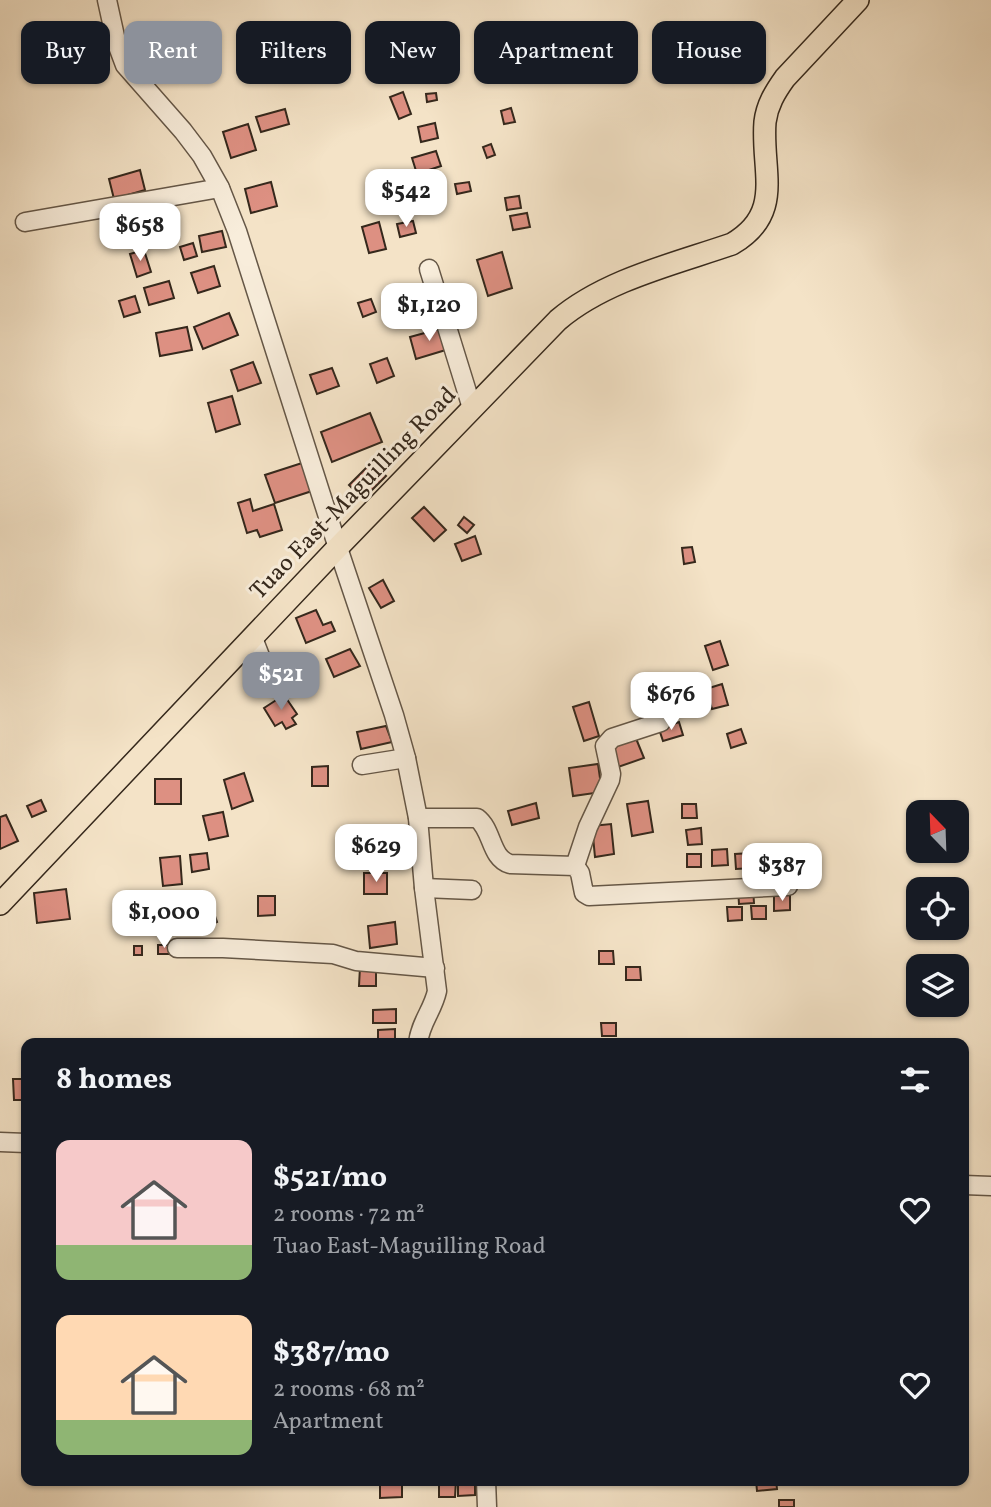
<!DOCTYPE html>
<meta charset="utf-8">
<style>
:root{--surface:#171b24;--page:#242831;--text:#f1f3f6;--muted:#9ea1a6;--accent:#8c9099}
body{margin:0;font-family:Vollkorn,serif;background:var(--page);color:var(--text);height:100vh;display:flex;flex-direction:column;font-size:26px;white-space:nowrap}
*{box-sizing:border-box;margin:0}
p{font-size:23px;color:var(--muted)}
.icon{flex:none;width:38px;height:38px;fill:none;stroke:currentColor;stroke-width:2;stroke-linecap:round;stroke-linejoin:round}
.map{position:relative;flex:1;overflow:hidden}
.side{position:absolute;left:21px;top:1038px;width:948px;height:448px;display:flex;flex-direction:column;background:var(--surface);border-radius:14px;box-shadow:0 2px 5px #0004}
.side>*{flex:none}
.guide{position:absolute;left:21px;top:21px;width:950px;height:63px;display:flex;gap:14px}
.needle{width:46px;rotate:337deg}
.controls{position:absolute;left:906px;top:800px;display:grid;gap:14px}
.controls a{display:grid;place-items:center;width:63px;height:63px;border-radius:14px;background:var(--surface);box-shadow:0 2px 5px #0004;font-size:35px}
.price{position:absolute;translate:-50% -60px;padding:0 16px;border-radius:14px;background:#fff;color:#222;font-size:23px;line-height:46px;filter:drop-shadow(0 2px 4px #0008)}
.price::after{content:'';position:absolute;left:50%;top:42px;width:21px;height:16px;margin-left:-10px;background:inherit;clip-path:polygon(0 0,100% 0,50% 100%)}
.price.active{background:var(--accent);color:#fff}
ul{padding:0;list-style:none}
li{display:flex;align-items:center;gap:21px;height:175px;padding:0 35px}
li span{display:grid;place-items:center;flex:none;width:196px;height:140px;border-radius:14px;color:#555}
li>.icon{margin-inline-start:auto}
span .icon{width:84px;height:84px;fill:#fffc;stroke-width:1}
li b{font-size:30px}
h2{display:flex;justify-content:space-between;align-items:center;height:84px;padding:0 35px;font-size:30px}
.pill{padding:0 24px;border-radius:14px;background:var(--surface);box-shadow:0 2px 5px #0004;font-size:24px;line-height:63px}
.pill.active{background:var(--accent);color:#fff}
.map>svg:first-child{display:block}
.building{fill:#dd9082;stroke:#35281c;stroke-width:2}
.lines{fill:none;stroke-linecap:round;stroke-linejoin:round}
.minor-casing{stroke:#655747;stroke-width:21}
.major-casing{stroke:#35281c;stroke-width:24}
.minor{stroke:#f8eddb;stroke-width:18}
.major{stroke:#f4e3c7;stroke-width:21}
.labels{text-anchor:middle;dominant-baseline:central;stroke-width:6;stroke-linejoin:round;paint-order:stroke}
.street-label{font-size:24px;fill:#35281c;stroke:#f8eddb}
</style>
<div class="map">
<svg width="991" height="1507" viewBox="0 0 991 1507">
<rect width="100%" height="100%" fill="#f4e3c7"/>
<filter id="stains"><feTurbulence type="fractalNoise" baseFrequency=".00286" numOctaves="4"/><feColorMatrix values="0 0 0 0 .2 0 0 0 0 .09 0 0 0 0 .02 0 0 0 .5 -.17"/></filter>
<radialGradient id="worn" r=".72"><stop offset=".6" stop-color="#630" stop-opacity="0"/><stop offset="1" stop-color="#630" stop-opacity=".3"/></radialGradient>
<g class="building">
<polygon points="98,47 101,61 82,65 79,51"/>
<polygon points="403,92 411,114 399,119 390,97"/>
<polygon points="436,93 437,100 427,102 426,94"/>
<polygon points="511,108 515,122 504,124 501,111"/>
<polygon points="285,109 289,124 261,132 256,117"/>
<polygon points="435,123 438,138 421,142 418,127"/>
<polygon points="248,124 256,150 231,158 223,132"/>
<polygon points="491,144 495,155 487,158 483,147"/>
<polygon points="436,151 441,166 417,174 412,158"/>
<polygon points="140,170 145,190 114,199 109,179"/>
<polygon points="271,182 277,206 251,213 245,189"/>
<polygon points="469,182 471,191 457,194 455,184"/>
<polygon points="519,196 521,208 507,210 505,198"/>
<polygon points="527,213 530,227 513,230 510,216"/>
<polygon points="413,221 416,233 400,237 397,224"/>
<polygon points="379,222 386,249 369,253 362,227"/>
<polygon points="222,231 226,247 202,252 199,236"/>
<polygon points="193,243 197,256 184,260 180,247"/>
<polygon points="144,250 151,272 137,277 130,254"/>
<polygon points="502,252 512,288 488,296 477,260"/>
<polygon points="214,266 220,286 198,293 191,273"/>
<polygon points="169,281 174,298 149,305 144,288"/>
<polygon points="135,296 140,312 124,317 119,301"/>
<polygon points="371,299 376,312 363,317 358,303"/>
<polygon points="229,313 238,335 203,349 194,327"/>
<polygon points="187,327 192,350 160,356 156,333"/>
<polygon points="443,328 449,349 416,359 410,337"/>
<polygon points="387,358 394,376 377,383 370,364"/>
<polygon points="253,362 261,383 238,391 231,370"/>
<polygon points="332,368 339,386 317,394 310,375"/>
<polygon points="232,396 240,424 216,432 208,403"/>
<polygon points="370,413 382,442 332,462 321,432"/>
<polygon points="372,462 386,476 363,499 349,485"/>
<polygon points="302,463 312,491 275,503 265,475"/>
<polygon points="250,499 253,511 274,504 282,530 260,537 257,530 247,533 238,503"/>
<polygon points="424,507 446,530 434,541 412,518"/>
<polygon points="464,517 474,525 467,533 458,525"/>
<polygon points="475,536 481,554 462,561 455,544"/>
<polygon points="692,547 695,562 684,564 682,548"/>
<polygon points="383,580 394,601 381,608 369,588"/>
<polygon points="316,610 323,625 331,622 335,631 306,643 296,618"/>
<polygon points="720,641 728,665 713,670 705,646"/>
<polygon points="350,649 360,666 334,677 326,659"/>
<polygon points="672,682 677,705 651,712 645,688"/>
<polygon points="722,684 728,705 712,709 706,689"/>
<polygon points="284,695 297,714 292,718 296,724 286,729 282,722 275,726 264,708"/>
<polygon points="589,702 599,736 584,741 573,707"/>
<polygon points="679,722 683,735 663,741 659,729"/>
<polygon points="386,726 392,742 361,749 357,732"/>
<polygon points="741,729 746,743 731,748 727,734"/>
<polygon points="635,736 644,758 618,767 610,745"/>
<polygon points="598,764 602,792 573,796 569,768"/>
<polygon points="328,766 328,786 312,786 312,767"/>
<polygon points="244,773 253,801 232,809 224,780"/>
<rect x="155" y="779" width="26" height="25"/>
<polygon points="41,800 46,811 32,817 27,806"/>
<polygon points="648,801 653,832 632,836 627,804"/>
<polygon points="536,803 539,818 512,825 508,811"/>
<polygon points="682,804 696,804 697,818 682,818"/>
<polygon points="223,812 228,836 209,840 203,816"/>
<polygon points="6,815 18,841 0,849 0,817"/>
<polygon points="611,824 614,854 595,857 592,826"/>
<polygon points="701,828 702,844 688,845 686,830"/>
<polygon points="727,849 728,865 712,866 712,850"/>
<polygon points="207,853 209,869 192,872 190,855"/>
<polygon points="751,853 752,868 736,869 735,854"/>
<rect x="687" y="854" width="14" height="13"/>
<polygon points="180,856 182,884 163,886 160,858"/>
<polygon points="365,860 382,860 381,870 365,869"/>
<rect x="364" y="873" width="23" height="21"/>
<polygon points="753,888 754,903 739,904 738,889"/>
<polygon points="66,889 70,919 37,923 34,893"/>
<polygon points="774,895 790,895 790,910 774,911"/>
<polygon points="258,896 275,896 275,915 258,916"/>
<polygon points="751,906 766,906 766,919 752,919"/>
<polygon points="212,907 217,922 208,926 202,910"/>
<polygon points="727,907 742,907 742,920 728,921"/>
<polygon points="395,922 397,944 370,948 368,926"/>
<rect x="158" y="945" width="12" height="9"/>
<rect x="134" y="946" width="8" height="9"/>
<polygon points="599,951 613,951 614,964 599,964"/>
<polygon points="360,967 376,967 376,986 359,986"/>
<polygon points="626,967 640,967 641,980 626,980"/>
<polygon points="396,1009 396,1023 373,1023 373,1010"/>
<polygon points="601,1023 616,1023 616,1036 602,1036"/>
<polygon points="395,1029 395,1043 378,1043 378,1030"/>
<polygon points="13,1079 26,1079 26,1100 14,1100"/>
<polygon points="380,1480 402,1480 402,1497 380,1498"/>
<polygon points="439,1480 456,1480 455,1497 439,1497"/>
<polygon points="458,1480 475,1480 475,1495 458,1496"/>
<polygon points="756,1480 776,1480 777,1489 757,1491"/>
<rect x="779" y="1500" width="15" height="7"/>
</g>
<g class="lines">
<defs>
<g id="minor">
<path d="M 107,0 L 116,41 L 125,65 L 183,131 L 202,156 L 220,188 L 237,231 L 338,548 L 394,715 L 406,758 L 418,818 L 424,888 L 437,991 C 433,1010 420,1023 418,1043"/>
<polyline points="25,222 220,188"/>
<polyline points="429,269 472,408"/>
<polyline points="253,638 270,682"/>
<polyline points="362,765 406,758"/>
<path d="M 418,818 L 477,818 C 493,830 490,858 510,864 L 575,866 L 580,873 L 584,893 L 589,896 L 788,886"/>
<polyline points="575,866 588,827 610,780 611,774 605,746 612,738 661,722"/>
<polyline points="424,888 472,890"/>
<polyline points="177,948 223,948 333,954 356,961 435,968"/>
<polyline points="0,1142 26,1143"/>
<polyline points="964,1185 991,1186"/>
<polyline points="486,1480 487,1507"/>
</g>
<path id="major" d="M 0,904 L 342,543 L 558,320 C 605,280 674,264 732,244 C 785,213 761,171 765,122 C 767,105 775,92 785,78 L 858,0"/>
</defs>
<use href="#minor" class="minor-casing"/>
<use href="#major" class="major-casing"/>
<use href="#minor" class="minor"/>
<use href="#major" class="major"/>
</g>
<g class="labels">
<g class="street-label">
<text transform="translate(354 494) rotate(-46)">Tuao East-Maguilling Road</text>
</g>
</g>
<rect width="100%" height="100%" filter="url(#stains)"/>
<rect width="100%" height="100%" fill="url(#worn)"/>
</svg>
<div class="controls">
<a><svg class="needle" viewBox="-14 -14 28 28"><path d="M0-13l5 13h-10z" fill="#e53935"/><path d="M0 13l5-13h-10z" fill="#9ea1a6"/></svg></a>
<a><svg class="icon" aria-label="locate" viewBox="0 0 24 24"><circle cx="12" cy="12" r="6"/><path d="M12 2v4M12 18v4M2 12h4M18 12h4"/></svg></a>
<a><svg class="icon" aria-label="layers" viewBox="0 0 24 24"><path d="M12 4l9 5-9 5-9-5zM3 14l9 5 9-5"/></svg></a>
</div>
<b class="price" style="left:406px;top:229px">$542</b>
<b class="price" style="left:140px;top:263px">$658</b>
<b class="price" style="left:429px;top:343px">$1,120</b>
<b class="price active" style="left:281px;top:712px">$521</b>
<b class="price" style="left:671px;top:732px">$676</b>
<b class="price" style="left:376px;top:884px">$629</b>
<b class="price" style="left:782px;top:903px">$387</b>
<b class="price" style="left:164px;top:950px">$1,000</b>
<div class="guide">
<a class="pill">Buy</a>
<a class="pill active">Rent</a>
<a class="pill">Filters</a>
<a class="pill">New</a>
<a class="pill">Apartment</a>
<a class="pill">House</a>
</div>
<section class="side">
<h2>8 homes<svg class="icon" aria-label="filters" viewBox="0 0 24 24"><path d="M4 7h16M4 17h16"/><circle cx="9" cy="7" r="2"/><circle cx="15" cy="17" r="2"/></svg></h2>
<ul>
<li><span style="background:linear-gradient(#f6c9c9 75%,#8fb573 0)"><svg class="icon" aria-label="home" viewBox="0 0 24 24"><path d="M3 11l9-7 9 7M6 9v11h12V9"/></svg></span><div><b>$521/mo</b><p>2 rooms · 72 m²</p><p>Tuao East-Maguilling Road</p></div><svg class="icon" aria-label="heart" viewBox="0 0 24 24"><path d="M12 20l-8-8c-3-5 5-10 8-4 3-6 11-1 8 4z"/></svg></li>
<li><span style="background:linear-gradient(#ffd9b3 75%,#8fb573 0)"><svg class="icon" aria-label="home" viewBox="0 0 24 24"><path d="M3 11l9-7 9 7M6 9v11h12V9"/></svg></span><div><b>$387/mo</b><p>2 rooms · 68 m²</p><p>Apartment</p></div><svg class="icon" aria-label="heart" viewBox="0 0 24 24"><path d="M12 20l-8-8c-3-5 5-10 8-4 3-6 11-1 8 4z"/></svg></li>
</ul>
</section>
</div>
